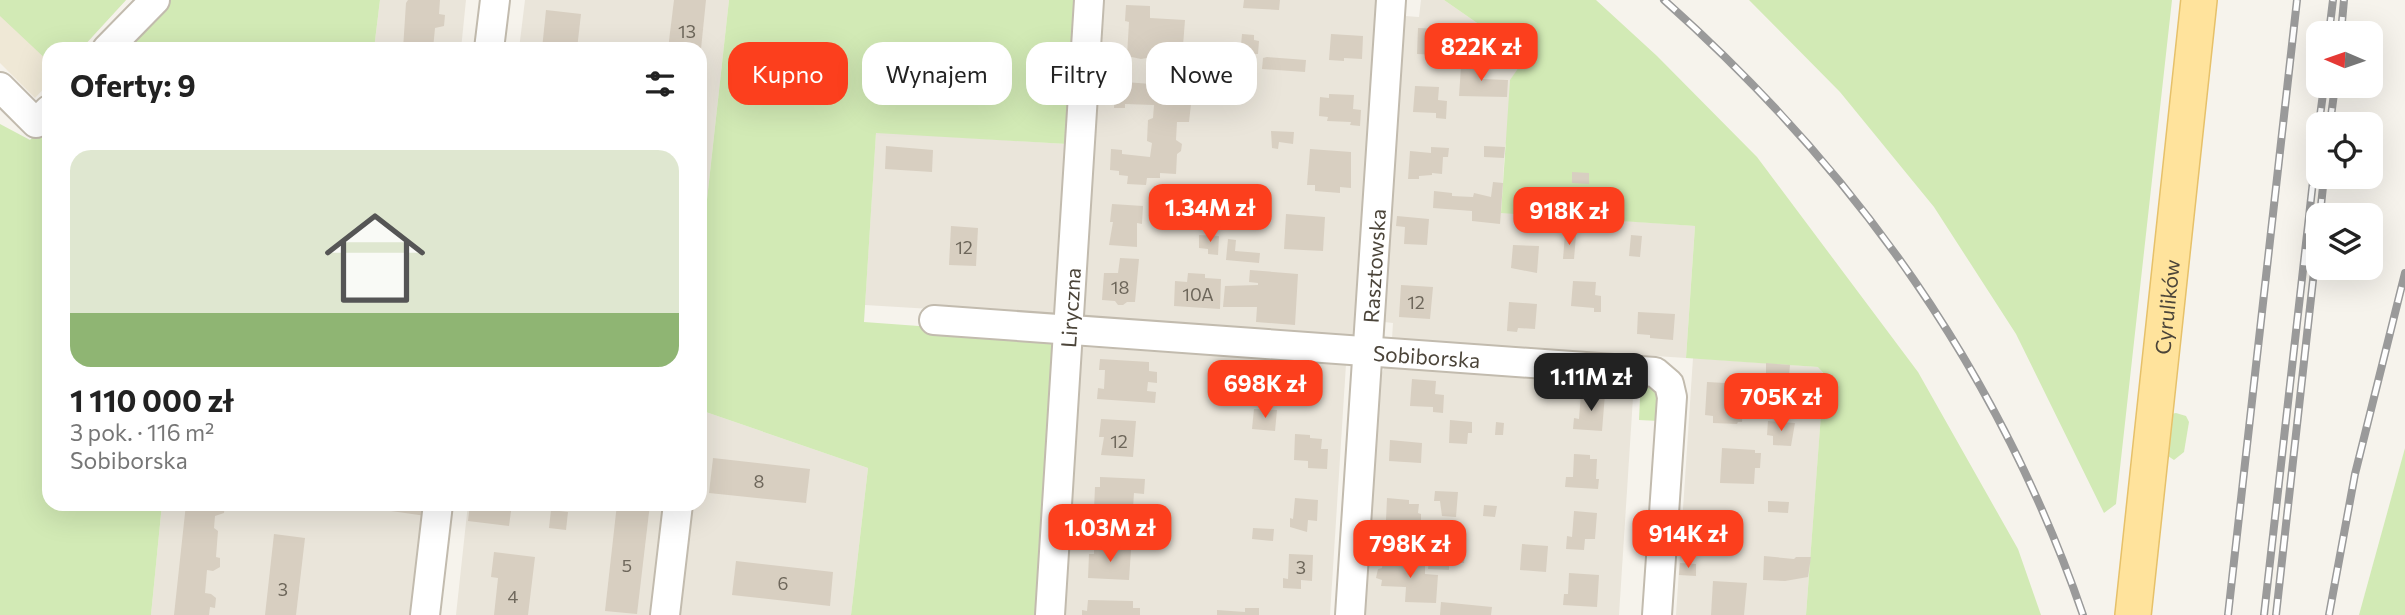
<!DOCTYPE html>
<html lang="pl">
<meta charset="utf-8">
<style>
:root{--surface:#fff;--page:#f2f2f2;--text:#222;--muted:#767676;--accent:#fc3f1d}
body{margin:0;font-family:Commissioner,sans-serif;background:var(--page);color:var(--text);height:100vh;display:flex;flex-direction:column;font-size:26px;white-space:nowrap}
*{box-sizing:border-box;margin:0}
p{font-size:23px;color:var(--muted)}
.icon{flex:none;width:38px;height:38px;fill:none;stroke:currentColor;stroke-width:2;stroke-linecap:round;stroke-linejoin:round}
.map{position:relative;flex:1;overflow:hidden}
.drawer{position:absolute;left:42px;top:42px;width:665px;height:469px;display:flex;flex-direction:column;background:var(--surface);border-radius:21px;box-shadow:0 7px 28px #0002}
.drawer>*{flex:none}
.hud{position:absolute;left:728px;top:42px;width:665px;height:63px;display:flex;gap:14px}
.needle{width:46px;rotate:272deg}
.fabs{position:absolute;left:2306px;top:21px;display:grid;gap:14px}
.fabs a{display:grid;place-items:center;width:77px;height:77px;border-radius:14px;background:var(--surface);box-shadow:0 7px 28px #0002;font-size:35px}
.price{position:absolute;translate:-50% -60px;padding:0 16px;border-radius:14px;background:var(--accent);color:#fff;font-size:23px;line-height:46px;filter:drop-shadow(0 2px 4px #0008)}
.price::after{content:'';position:absolute;left:50%;top:42px;width:21px;height:16px;margin-left:-10px;background:inherit;clip-path:polygon(0 0,100% 0,50% 100%)}
.price.active{background:#222;color:#fff}
ul{padding:0;list-style:none}
li{display:grid;align-content:center;gap:14px;height:371px;padding:0 28px}
li span{display:grid;place-items:center;height:217px;border-radius:21px;color:#555}
li>.icon{margin-inline-start:auto}
span .icon{width:126px;height:126px;fill:#fffc;stroke-width:1}
li b{font-size:30px}
h2{display:flex;justify-content:space-between;align-items:center;height:84px;padding:0 28px;font-size:30px}
.pill{padding:0 24px;border-radius:21px;background:var(--surface);box-shadow:0 7px 28px #0002;font-size:24px;line-height:63px}
.pill.active{background:var(--accent);color:#fff}
.map>svg:first-child{display:block}
.residential{fill:#eae5da}
.education{fill:#efe8d6}
.green{fill:#d2eab5}
.building{fill:#d8cfc1}
.lines{fill:none;stroke-linecap:round;stroke-linejoin:round}
.minor-casing{stroke:#c2bbae;stroke-width:32}
.major-casing{stroke:#e6c16a;stroke-width:38}
.minor{stroke:#fff;stroke-width:28}
.major{stroke:#ffe39c;stroke-width:35}
.rail-casing{stroke:#9a9a9a;stroke-width:8}
.rail{stroke:#fff;stroke-width:5;stroke-dasharray:16;stroke-linecap:butt}
.labels{text-anchor:middle;dominant-baseline:central;stroke-width:6;stroke-linejoin:round;paint-order:stroke}
.number-label{font-size:18px;fill:#6e675b}
.street-label{font-size:21px;fill:#4b4439;stroke:#fff}
</style>
<div class="map">
<svg width="2405" height="615" viewBox="0 0 2405 615">
<rect width="100%" height="100%" fill="#f6f3ec"/>
<g class="residential">
<polygon points="380,0 466,0 461,49 374,49"/>
<polygon points="525,0 729,0 700,263 700,49 519,49"/>
<polygon points="1076,0 1378,0 1355,335 865,305 876,132 1067,144"/>
<polygon points="1421,0 1444,0 1526,57 1505,147 1501,212 1695,226 1686,358 1392,339 1393,323 1384,322 1405,16 1419,17"/>
<polygon points="1053,345 1346,364 1330,615 1035,615"/>
<polygon points="1693,358 1819,367 1824,375 1806,615 1676,615"/>
<polygon points="1385,367 1634,382 1619,615 1365,615 1380,376"/>
<polygon points="700,410 868,468 851,615 456,615 468,504 700,504"/>
<polygon points="162,504 427,504 412,615 151,615"/>
</g>
<polygon class="education" points="0,0 126,0 81,49 49,49 49,83 35,98 0,63"/>
<g class="green">
<polygon points="0,0 126,0 81,49 49,49 49,62 0,16"/>
<polygon points="164,0 380,0 374,49 116,49"/>
<polygon points="729,0 1076,0 1067,144 876,133 864,322 1054,336 1035,615 851,615 868,468 700,410 700,263"/>
<polygon points="1444,0 1596,0 1657,56 1757,157 1918,372 2018,549 2041,615 1806,615 1824,374 1818,367 1686,358 1695,226 1501,213 1510,80 1526,57"/>
<polygon points="1749,0 2172,0 2116,504 2104,513 2016,334 1934,207 1840,92"/>
<polygon points="49,120 49,504 162,504 151,615 0,615 0,124 30,140"/>
<polygon points="1641,377 1659,392 1659,421 1639,420"/>
<polygon points="2176,413 2186,416 2189,422 2184,452 2174,460 2165,454 2171,414"/>
<polygon points="2405,448 2405,615 2359,615"/>
</g>
<g class="building">
<polygon points="408,0 440,0 439,14 445,15 444,26 435,28 433,49 403,49 406,3"/>
<polygon points="674,0 706,0 701,49 668,49"/>
<polygon points="1244,0 1280,0 1279,10 1243,8"/>
<polygon points="1126,5 1150,6 1150,18 1185,20 1182,59 1147,58 1141,59 1127,56 1129,22 1125,21"/>
<polygon points="546,10 581,14 577,49 542,49"/>
<polygon points="1418,28 1442,29 1440,55 1417,54"/>
<polygon points="1242,34 1254,35 1254,40 1259,41 1258,54 1253,54 1252,69 1239,68"/>
<polygon points="1331,34 1363,36 1362,59 1344,58 1344,61 1329,60"/>
<polygon points="1267,57 1306,60 1305,72 1262,69 1263,58"/>
<polygon points="1477,60 1484,61 1483,79 1508,80 1507,97 1459,96 1461,67 1476,68"/>
<polygon points="1155,80 1160,80 1165,85 1180,85 1178,103 1191,104 1189,122 1177,122 1176,140 1182,144 1181,151 1177,154 1176,174 1160,173 1160,178 1147,178 1146,185 1127,184 1128,176 1119,175 1119,171 1110,170 1111,149 1122,150 1122,154 1150,157 1152,143 1147,141 1148,120 1153,118 1154,105 1125,104 1125,108 1114,108 1115,86 1125,87 1125,82 1151,84"/>
<polygon points="1415,86 1439,87 1438,100 1447,101 1446,119 1436,118 1436,113 1413,112"/>
<polygon points="1329,94 1354,95 1353,109 1361,110 1360,126 1350,125 1351,122 1327,121 1328,117 1319,116 1320,97 1329,98"/>
<polygon points="1271,131 1294,132 1293,144 1279,142 1278,149 1272,148"/>
<polygon points="886,146 933,150 932,172 885,169"/>
<polygon points="1484,146 1505,147 1504,158 1484,157"/>
<polygon points="1431,147 1449,148 1448,157 1443,157 1442,174 1432,173 1432,175 1419,176 1419,179 1408,179 1410,151 1431,153"/>
<polygon points="1310,149 1351,152 1351,188 1340,187 1340,193 1315,191 1315,185 1307,185"/>
<polygon points="1572,172 1589,173 1589,184 1572,183"/>
<polygon points="1493,182 1503,183 1500,224 1472,221 1472,211 1433,208 1434,191 1452,193 1452,196 1473,197 1474,193 1491,197"/>
<polygon points="1112,204 1143,206 1142,224 1137,223 1137,247 1109,245 1113,222 1110,222"/>
<polygon points="1286,214 1325,217 1323,251 1284,249"/>
<polygon points="1397,216 1429,219 1427,245 1404,244 1405,227 1396,226"/>
<polygon points="951,226 978,228 976,266 949,265"/>
<polygon points="1565,234 1576,235 1574,259 1563,259"/>
<polygon points="1199,235 1219,236 1218,255 1208,254 1208,249 1199,248"/>
<polygon points="1631,235 1642,236 1640,257 1629,256"/>
<polygon points="1228,239 1236,240 1235,251 1260,253 1259,263 1226,260"/>
<polygon points="1513,245 1539,246 1537,273 1511,268"/>
<polygon points="1120,258 1139,259 1135,302 1127,302 1123,305 1118,305 1115,301 1102,300 1104,273 1118,273"/>
<polygon points="1250,270 1298,274 1295,325 1256,322 1257,307 1223,307 1225,286 1258,285 1258,283 1249,282"/>
<polygon points="1188,273 1205,274 1205,278 1221,279 1220,309 1174,306 1175,281 1187,282"/>
<polygon points="1573,281 1596,282 1595,295 1601,296 1601,312 1594,312 1594,308 1571,306"/>
<polygon points="1401,285 1433,287 1430,319 1399,317"/>
<polygon points="1509,302 1537,304 1535,329 1518,328 1517,332 1507,331"/>
<polygon points="1638,312 1675,314 1673,340 1650,338 1650,335 1637,334"/>
<polygon points="1100,359 1149,362 1149,371 1157,372 1157,383 1148,382 1147,391 1156,392 1155,403 1097,399 1098,388 1104,389 1105,370 1099,370"/>
<polygon points="1766,363 1790,365 1789,376 1766,375"/>
<polygon points="1234,374 1256,375 1256,379 1259,379 1259,393 1255,393 1255,396 1233,395"/>
<polygon points="1412,379 1436,381 1435,394 1444,395 1443,413 1433,412 1433,407 1410,406"/>
<polygon points="1707,382 1744,384 1742,422 1738,422 1737,424 1713,423 1713,416 1705,415"/>
<polygon points="1581,393 1605,394 1602,431 1573,429 1574,418 1579,419"/>
<polygon points="1254,409 1277,410 1275,431 1252,429"/>
<polygon points="1101,419 1136,421 1133,457 1101,455 1104,437 1099,437"/>
<polygon points="1450,420 1472,422 1472,433 1468,433 1467,444 1449,443"/>
<polygon points="1768,421 1795,423 1791,446 1773,445 1773,436 1767,435"/>
<polygon points="1496,422 1504,423 1503,435 1495,435"/>
<polygon points="1295,434 1310,435 1310,438 1322,439 1321,449 1328,449 1327,469 1308,468 1308,461 1294,460"/>
<polygon points="1390,440 1422,443 1421,463 1389,461"/>
<polygon points="1722,448 1755,450 1755,453 1761,453 1760,468 1755,468 1754,484 1720,483"/>
<polygon points="1574,454 1590,455 1590,459 1597,459 1596,479 1599,479 1598,489 1565,487 1566,477 1573,477"/>
<polygon points="713,458 810,469 806,503 709,493"/>
<polygon points="1100,477 1145,479 1144,494 1134,493 1133,508 1143,509 1142,524 1098,521 1098,510 1094,510 1095,487 1100,487"/>
<polygon points="1435,491 1458,492 1456,517 1442,516 1440,501 1434,501"/>
<polygon points="1295,498 1318,500 1317,521 1308,520 1307,532 1290,527 1290,518 1293,519"/>
<polygon points="1387,498 1409,500 1409,504 1419,504 1418,513 1421,514 1421,523 1386,520"/>
<polygon points="1768,501 1789,502 1788,513 1768,512"/>
<polygon points="186,504 225,504 224,513 215,516 214,528 218,531 216,557 220,558 220,567 213,571 207,570 205,593 211,594 216,598 215,608 210,607 209,615 174,615"/>
<polygon points="342,504 427,504 426,516"/>
<polygon points="470,504 512,504 509,526 468,521"/>
<polygon points="617,504 650,504 637,614 605,611"/>
<polygon points="1484,505 1497,506 1495,517 1483,516"/>
<polygon points="551,510 568,512 566,530 549,528"/>
<polygon points="1574,511 1597,513 1595,539 1585,539 1584,550 1566,549 1567,536 1572,537"/>
<polygon points="1698,512 1739,515 1737,551 1696,548"/>
<polygon points="1253,528 1274,529 1273,541 1252,539"/>
<polygon points="274,534 305,538 296,615 265,615"/>
<polygon points="1522,544 1548,546 1546,572 1520,570"/>
<polygon points="1094,548 1131,550 1129,580 1088,578 1089,554 1094,554"/>
<polygon points="1430,551 1465,553 1464,563 1449,563 1449,570 1428,569"/>
<polygon points="494,552 535,557 528,615 494,615 498,578 491,577"/>
<polygon points="1289,554 1313,555 1312,581 1301,580 1301,589 1283,588 1283,578 1288,579"/>
<polygon points="1764,556 1794,559 1796,557 1811,557 1808,577 1785,581 1763,580"/>
<polygon points="1383,559 1425,562 1425,574 1438,575 1436,603 1405,602 1406,587 1381,586 1382,580 1376,578 1378,569 1382,568"/>
<polygon points="736,561 833,572 830,606 732,595"/>
<polygon points="1680,563 1696,564 1696,576 1679,575"/>
<polygon points="1569,573 1599,575 1597,607 1563,605 1564,594 1568,594"/>
<polygon points="1713,581 1747,583 1744,615 1711,615"/>
<polygon points="1088,600 1133,601 1133,608 1140,608 1140,615 1082,615 1082,610 1087,611"/>
<polygon points="1441,602 1492,607 1491,615 1440,615"/>
<polygon points="1245,608 1259,608 1259,615 1217,615 1217,610 1245,612"/>
</g>
<g class="lines">
<defs>
<g id="minor">
<polyline points="107,49 155,0"/>
<polyline points="489,49 495,0"/>
<polyline points="0,87 36,123 49,110"/>
<path id="s1" d="M 934,320 L 1655,372 L 1669,384 L 1672,397 L 1657,615"/>
<polyline points="425,615 438,504"/>
<polyline points="665,615 678,504"/>
<path id="s2" d="M 1050,615 L 1089,0"/>
<path id="s3" d="M 1350,615 L 1391,0"/>
</g>
<g id="major">
<path id="s4" d="M 2133,615 L 2199,0"/>
</g>
</defs>
<use href="#minor" class="minor-casing"/>
<use href="#major" class="major-casing"/>
<use href="#minor" class="minor"/>
<use href="#major" class="major"/>
<defs>
<g id="rail">
<path d="M 1664,0 C 1856,171 1999,371 2083,615"/>
<polyline points="2329,33 2333,0"/>
<polyline points="2341,33 2344,0"/>
<polyline points="2319,124 2324,86"/>
<polyline points="2330,124 2335,86"/>
<polyline points="2320,215 2324,177"/>
<polyline points="2228,615 2297,0"/>
<polyline points="2264,615 2319,128"/>
<polyline points="2276,615 2319,226"/>
<polyline points="2329,615 2355,474 2405,273"/>
</g>
</defs>
<use href="#rail" class="rail-casing"/>
<use href="#rail" class="rail"/>
</g>
<g class="labels">
<g class="number-label">
<text x="687" y="31">13</text>
<text x="964" y="247">12</text>
<text x="1120" y="287">18</text>
<text x="1198" y="294">10A</text>
<text x="1416" y="302">12</text>
<text x="1119" y="441">12</text>
<text x="759" y="481">8</text>
<text x="627" y="565">5</text>
<text x="1301" y="567">3</text>
<text x="783" y="583">6</text>
<text x="283" y="589">3</text>
<text x="513" y="596">4</text>
</g>
<g class="street-label">
<text stroke="none"><textPath href="#s3" startOffset="350">Rasztowska</textPath></text>
<text stroke="none"><textPath href="#s2" startOffset="308">Liryczna</textPath></text>
<text stroke="none"><textPath href="#s4" startOffset="310">Cyrulików</textPath></text>
<text stroke="none"><textPath href="#s1" startOffset="494">Sobiborska</textPath></text>
</g>
</g>
</svg>
<div class="fabs">
<a><svg class="needle" viewBox="-14 -14 28 28"><path d="M0-13l5 13h-10z" fill="#e53935"/><path d="M0 13l5-13h-10z" fill="#767676"/></svg></a>
<a><svg class="icon" aria-label="locate" viewBox="0 0 24 24"><circle cx="12" cy="12" r="6"/><path d="M12 2v4M12 18v4M2 12h4M18 12h4"/></svg></a>
<a><svg class="icon" aria-label="layers" viewBox="0 0 24 24"><path d="M12 4l9 5-9 5-9-5zM3 14l9 5 9-5"/></svg></a>
</div>
<b class="price" style="left:1481px;top:83px">822K zł</b>
<b class="price" style="left:1210px;top:244px">1.34M zł</b>
<b class="price" style="left:1569px;top:247px">918K zł</b>
<b class="price active" style="left:1591px;top:413px">1.11M zł</b>
<b class="price" style="left:1265px;top:420px">698K zł</b>
<b class="price" style="left:1781px;top:433px">705K zł</b>
<b class="price" style="left:1110px;top:564px">1.03M zł</b>
<b class="price" style="left:1688px;top:570px">914K zł</b>
<b class="price" style="left:1410px;top:580px">798K zł</b>
<div class="hud">
<a class="pill active">Kupno</a>
<a class="pill">Wynajem</a>
<a class="pill">Filtry</a>
<a class="pill">Nowe</a>
</div>
<section class="drawer">
<h2>Oferty: 9<svg class="icon" aria-label="filters" viewBox="0 0 24 24"><path d="M4 7h16M4 17h16"/><circle cx="9" cy="7" r="2"/><circle cx="15" cy="17" r="2"/></svg></h2>
<ul>
<li><span style="background:linear-gradient(#dfe7d0 75%,#8fb573 0)"><svg class="icon" aria-label="home" viewBox="0 0 24 24"><path d="M3 11l9-7 9 7M6 9v11h12V9"/></svg></span><div><b>1 110 000 zł</b><p>3 pok. · 116 m²</p><p>Sobiborska</p></div></li>
</ul>
</section>
</div>
